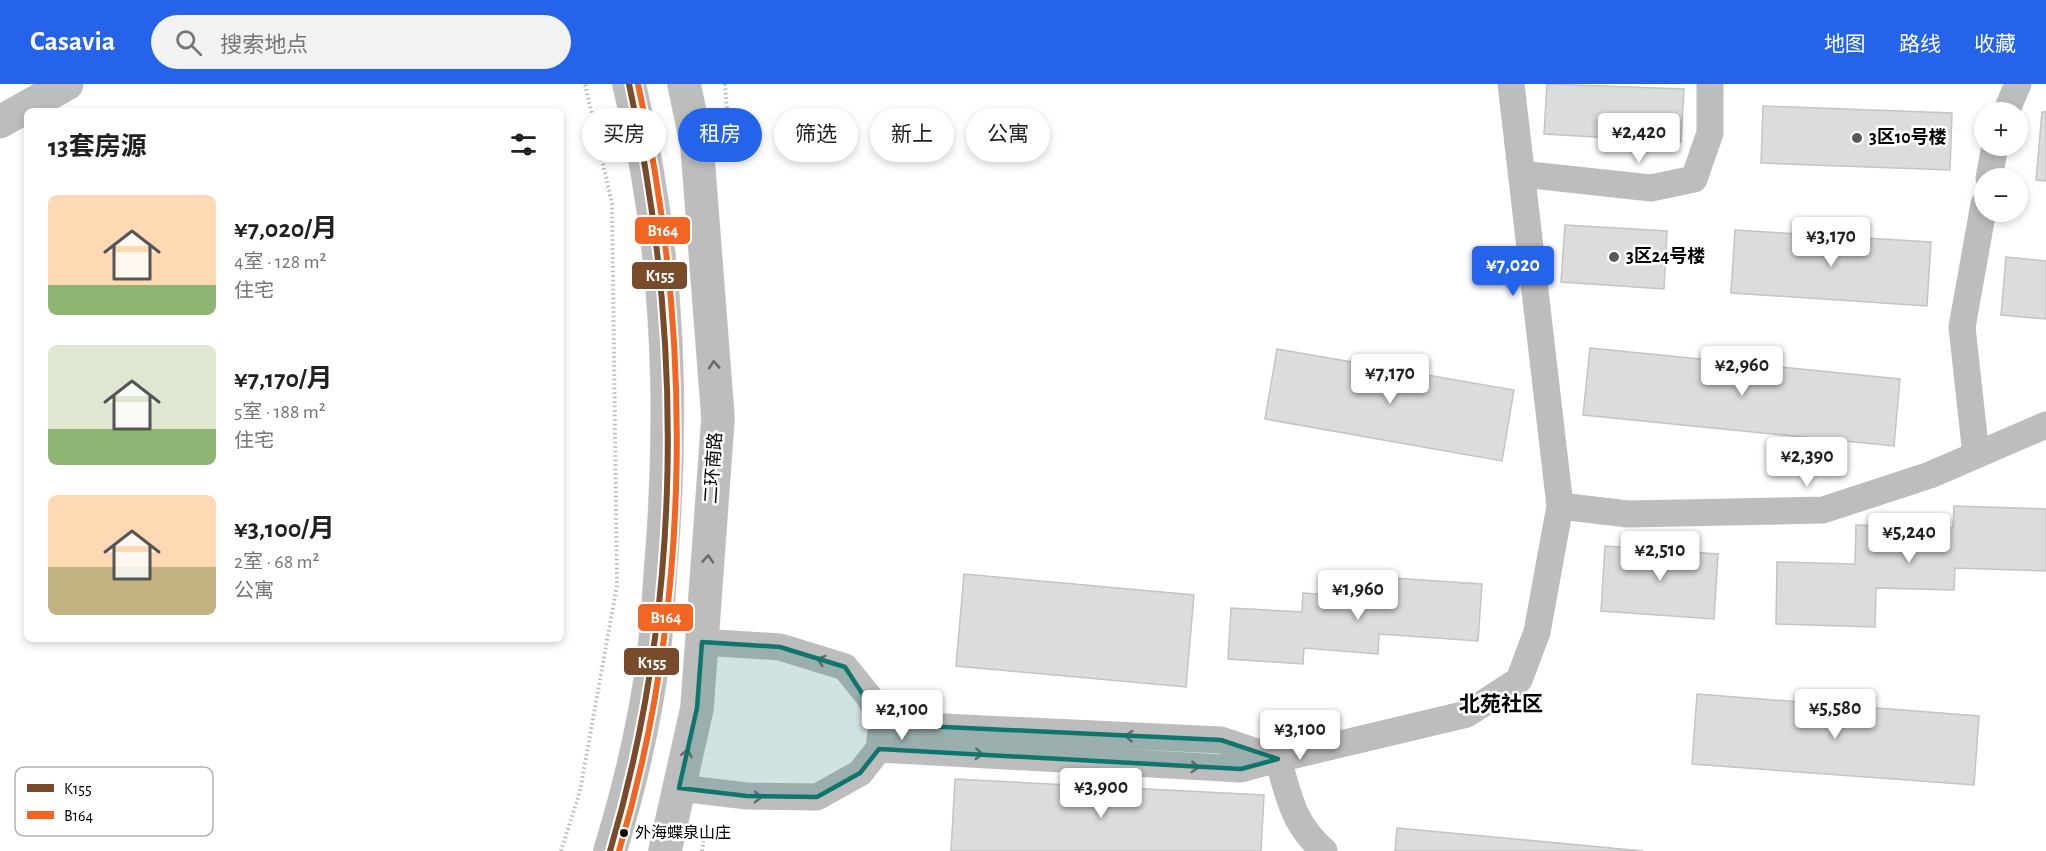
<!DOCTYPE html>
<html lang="zh">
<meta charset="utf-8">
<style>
:root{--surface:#fff;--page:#f2f2f2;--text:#202124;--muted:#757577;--accent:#2563eb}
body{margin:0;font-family:"Alegreya Sans","Noto Sans SC",sans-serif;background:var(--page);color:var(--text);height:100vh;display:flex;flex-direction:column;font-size:22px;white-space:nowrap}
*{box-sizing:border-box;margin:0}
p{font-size:20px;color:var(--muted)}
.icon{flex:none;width:33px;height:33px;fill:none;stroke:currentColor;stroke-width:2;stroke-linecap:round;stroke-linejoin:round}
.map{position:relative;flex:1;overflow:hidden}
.side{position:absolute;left:24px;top:24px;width:540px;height:534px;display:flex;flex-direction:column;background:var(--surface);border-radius:9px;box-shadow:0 3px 9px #0003}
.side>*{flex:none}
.hud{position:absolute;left:582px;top:24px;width:570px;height:54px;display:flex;gap:12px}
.fabs{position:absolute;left:1974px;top:18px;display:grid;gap:12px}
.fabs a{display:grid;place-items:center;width:54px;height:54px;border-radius:50%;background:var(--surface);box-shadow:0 3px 9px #0003;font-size:30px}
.price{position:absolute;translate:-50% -51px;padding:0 14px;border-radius:6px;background:#fff;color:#222;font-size:20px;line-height:39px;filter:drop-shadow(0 2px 3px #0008)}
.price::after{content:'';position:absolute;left:50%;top:36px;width:18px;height:14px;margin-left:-9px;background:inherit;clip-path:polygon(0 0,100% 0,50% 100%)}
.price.active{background:var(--accent);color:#fff}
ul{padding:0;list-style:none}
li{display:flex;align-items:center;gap:18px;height:150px;padding:0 24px}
li span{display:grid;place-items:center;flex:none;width:168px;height:120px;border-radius:9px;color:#555}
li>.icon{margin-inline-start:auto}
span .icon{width:72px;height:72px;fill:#fffc;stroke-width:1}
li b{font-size:26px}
h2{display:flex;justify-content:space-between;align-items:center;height:72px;padding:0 24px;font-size:26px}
.tag{padding:0 21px;border-radius:27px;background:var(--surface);box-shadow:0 3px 9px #0003;font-size:21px;line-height:54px}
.tag.active{background:var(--accent);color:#fff}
header{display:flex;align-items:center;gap:36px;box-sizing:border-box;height:84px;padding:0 30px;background:var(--accent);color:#fff}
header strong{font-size:28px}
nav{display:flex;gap:33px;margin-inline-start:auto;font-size:21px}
.search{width:420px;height:54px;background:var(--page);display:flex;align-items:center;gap:15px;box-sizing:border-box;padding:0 21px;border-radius:33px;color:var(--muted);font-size:22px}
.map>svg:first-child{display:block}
.building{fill:#dcdcdc;stroke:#c4c4c4;stroke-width:1.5}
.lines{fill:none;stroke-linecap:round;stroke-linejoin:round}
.trunk-casing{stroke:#dbdbdb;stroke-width:34}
.path{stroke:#b8b8b8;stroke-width:4;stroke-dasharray:1.5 3;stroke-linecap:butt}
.minor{stroke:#bdbdbd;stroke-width:27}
.tertiary{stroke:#bdbdbd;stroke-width:33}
.trunk{stroke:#bdbdbd;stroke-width:33}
.bus-1-casing{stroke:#fff;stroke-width:10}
.bus-2-casing{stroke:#fff;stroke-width:10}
.bus-1{stroke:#7a4b2a;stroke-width:6}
.bus-2{stroke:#f26522;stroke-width:6}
.oneway{stroke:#686868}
.marked{fill:#0f766e;fill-opacity:0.2;stroke:#0f766e;stroke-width:4.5;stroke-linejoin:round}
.poi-dot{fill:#595959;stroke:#fff;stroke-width:2}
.bus-dot{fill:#000;stroke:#fff;stroke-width:2}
.labels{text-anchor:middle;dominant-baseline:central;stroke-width:5;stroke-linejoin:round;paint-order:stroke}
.bus-label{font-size:16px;fill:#000;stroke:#fff;text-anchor:start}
.poi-label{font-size:18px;font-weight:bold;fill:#000;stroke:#fff;text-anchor:start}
.street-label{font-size:18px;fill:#000;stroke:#fff}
.quarter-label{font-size:21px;font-weight:bold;fill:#000;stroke:#fff}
.key{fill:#fff;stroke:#b2b2b2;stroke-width:1.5}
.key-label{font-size:16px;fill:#000}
.line-badge{stroke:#fff;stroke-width:2}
.badge-label{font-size:16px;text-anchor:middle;font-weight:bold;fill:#fff}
</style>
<header>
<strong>Casavia</strong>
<div class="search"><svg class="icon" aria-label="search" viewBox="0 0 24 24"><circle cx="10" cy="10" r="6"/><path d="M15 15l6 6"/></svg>搜索地点</div>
<nav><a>地图</a><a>路线</a><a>收藏</a></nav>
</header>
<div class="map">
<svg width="2046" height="767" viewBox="0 0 2046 767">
<rect width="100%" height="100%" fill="#fff"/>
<g class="building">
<polygon points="1547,0 1684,5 1681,58 1544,50"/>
<polygon points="1763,22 1952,29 1950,86 1761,79"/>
<polygon points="2042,28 2046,28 2046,97 2036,96"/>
<polygon points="1565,141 1667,147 1664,205 1561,198"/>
<polygon points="1735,146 1931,158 1927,222 1731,209"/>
<polygon points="2006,173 2046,177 2046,235 2001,231"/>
<polygon points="1590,264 1900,295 1894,362 1583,331"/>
<polygon points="1277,265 1514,306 1502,377 1265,335"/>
<polygon points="1954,422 2046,425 2046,487 1955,484 1954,506 1876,504 1875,543 1776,540 1777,478 1855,480 1856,441 1953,444"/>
<polygon points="1605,462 1718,470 1714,535 1601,527"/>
<polygon points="964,490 1194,511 1186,603 956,582"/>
<polygon points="1378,493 1482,500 1478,557 1379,550 1378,570 1304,564 1303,580 1228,575 1231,524 1302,528 1303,509 1377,514"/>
<polygon points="1697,610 1979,632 1974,701 1692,680"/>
<polygon points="955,695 1264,711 1261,767 951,767"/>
<polygon points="1397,744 1643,767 1395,767"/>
</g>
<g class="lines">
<defs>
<g id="trunk">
<path d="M 610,767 C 629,705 646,633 654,568 C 658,535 659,501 662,468 C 674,309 667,156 629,0"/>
<polyline points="665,767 697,624 718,334 697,62 684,0"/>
</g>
</defs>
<use href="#trunk" class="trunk-casing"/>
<g class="path">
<polyline points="725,0 729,49"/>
<polyline points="561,767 580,707 617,501 612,120 585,0"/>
<polyline points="702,767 705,744"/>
</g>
<g class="minor">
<polyline points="2006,28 2018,0"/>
<polyline points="1522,90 1651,104 1694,95 1710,49 1710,0"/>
<polyline points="1989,94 1995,62"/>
<polyline points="1976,371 1962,243 1984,120"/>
<polyline points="1560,422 1628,430 1823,426 1930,391 2046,341"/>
<polyline points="879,665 1241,685 1278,675 1221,656 882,640"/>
<polyline points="679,704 747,712 817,713 860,689 879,665 882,640 870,614 845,583 780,563 702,558"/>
<path d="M 1324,767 C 1293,740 1289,713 1278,675 L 1467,630 L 1519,596 L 1537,548 L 1560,422 L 1511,0"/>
</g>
<polyline class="tertiary" points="0,38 67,0"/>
<use href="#trunk" class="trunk"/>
<defs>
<path id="bus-1" d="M 610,767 C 683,520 684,251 629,0"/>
<path id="bus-2" d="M 619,767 C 692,521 693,250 638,0"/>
</defs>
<use href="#bus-1" class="bus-1-casing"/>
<use href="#bus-2" class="bus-2-casing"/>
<use href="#bus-1" class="bus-1"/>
<use href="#bus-2" class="bus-2"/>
</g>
<defs><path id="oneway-chevron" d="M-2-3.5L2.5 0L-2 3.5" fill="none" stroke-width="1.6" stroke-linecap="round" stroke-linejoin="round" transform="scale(1.5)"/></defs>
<g class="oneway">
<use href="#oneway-chevron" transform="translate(714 281) rotate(-94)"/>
<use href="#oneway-chevron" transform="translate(708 475) rotate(-86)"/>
<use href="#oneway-chevron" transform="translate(821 576) rotate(-163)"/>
<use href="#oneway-chevron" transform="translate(1129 652) rotate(-177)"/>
<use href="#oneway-chevron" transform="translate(687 669) rotate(-78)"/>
<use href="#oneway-chevron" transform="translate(979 670) rotate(3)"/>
<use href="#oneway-chevron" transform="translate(1195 683) rotate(3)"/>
<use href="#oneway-chevron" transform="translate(758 713) rotate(1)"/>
</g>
<path class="marked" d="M 702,558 L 780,563 L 845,583 L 882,640 L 1221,656 L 1278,675 L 1241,685 L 879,665 L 860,689 L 817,713 L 747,712 L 679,704 L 697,624 Z"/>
<g class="poi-dot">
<circle cx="1857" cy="54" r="6"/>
<circle cx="1614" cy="173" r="6"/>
</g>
<circle class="bus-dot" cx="624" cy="749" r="5"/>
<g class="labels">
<g class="bus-label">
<text x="635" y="749">外海蝶泉山庄</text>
</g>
<g class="poi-label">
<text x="1869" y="54">3区10号楼</text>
<text x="1626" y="173">3区24号楼</text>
</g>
<g class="street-label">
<text transform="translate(714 384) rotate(-86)">二环南路</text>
</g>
<g class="quarter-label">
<text x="1501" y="620">北苑社区</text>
</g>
</g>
<rect x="15" y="683" width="198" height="69" rx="9" class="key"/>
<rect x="27" y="700" width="27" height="8" fill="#7a4b2a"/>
<rect x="27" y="727" width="27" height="8" fill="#f26522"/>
<g class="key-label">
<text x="64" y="710">K155</text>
<text x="64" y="737">B164</text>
</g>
<g class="line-badge">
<rect x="634" y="132" width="57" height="29" rx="6" fill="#f26522"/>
<rect x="631" y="177" width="57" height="29" rx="6" fill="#7a4b2a"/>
<rect x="637" y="519" width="57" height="29" rx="6" fill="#f26522"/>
<rect x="623" y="563" width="57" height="29" rx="6" fill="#7a4b2a"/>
</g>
<g class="badge-label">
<text x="663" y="152">B164</text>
<text x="660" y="197">K155</text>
<text x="666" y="539">B164</text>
<text x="652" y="584">K155</text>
</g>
</svg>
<div class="fabs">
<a>+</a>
<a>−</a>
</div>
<b class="price" style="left:1639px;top:80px">¥2,420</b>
<b class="price" style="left:1831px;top:184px">¥3,170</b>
<b class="price active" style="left:1513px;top:213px">¥7,020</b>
<b class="price" style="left:1742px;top:313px">¥2,960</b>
<b class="price" style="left:1390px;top:321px">¥7,170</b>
<b class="price" style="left:1807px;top:404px">¥2,390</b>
<b class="price" style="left:1909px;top:480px">¥5,240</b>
<b class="price" style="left:1660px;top:498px">¥2,510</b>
<b class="price" style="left:1358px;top:537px">¥1,960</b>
<b class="price" style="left:1835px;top:656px">¥5,580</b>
<b class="price" style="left:902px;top:657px">¥2,100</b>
<b class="price" style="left:1300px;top:677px">¥3,100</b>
<b class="price" style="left:1101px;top:735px">¥3,900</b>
<div class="hud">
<a class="tag">买房</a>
<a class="tag active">租房</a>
<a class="tag">筛选</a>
<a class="tag">新上</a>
<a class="tag">公寓</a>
</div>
<section class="side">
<h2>13套房源<svg class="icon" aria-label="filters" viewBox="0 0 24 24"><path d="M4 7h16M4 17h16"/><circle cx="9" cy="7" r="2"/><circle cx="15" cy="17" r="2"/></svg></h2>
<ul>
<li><span style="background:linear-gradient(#ffd9b3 75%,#8fb573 0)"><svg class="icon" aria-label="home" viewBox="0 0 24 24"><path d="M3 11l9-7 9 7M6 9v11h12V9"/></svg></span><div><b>¥7,020/月</b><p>4室 · 128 m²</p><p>住宅</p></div></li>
<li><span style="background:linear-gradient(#dfe7d0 70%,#8fb573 0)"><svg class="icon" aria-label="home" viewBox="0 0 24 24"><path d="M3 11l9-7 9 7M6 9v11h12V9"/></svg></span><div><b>¥7,170/月</b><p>5室 · 188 m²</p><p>住宅</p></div></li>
<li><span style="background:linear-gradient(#ffd9b3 60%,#c2b280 0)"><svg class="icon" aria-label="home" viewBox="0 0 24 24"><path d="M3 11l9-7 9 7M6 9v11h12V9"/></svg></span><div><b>¥3,100/月</b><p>2室 · 68 m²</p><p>公寓</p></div></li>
</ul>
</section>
</div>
